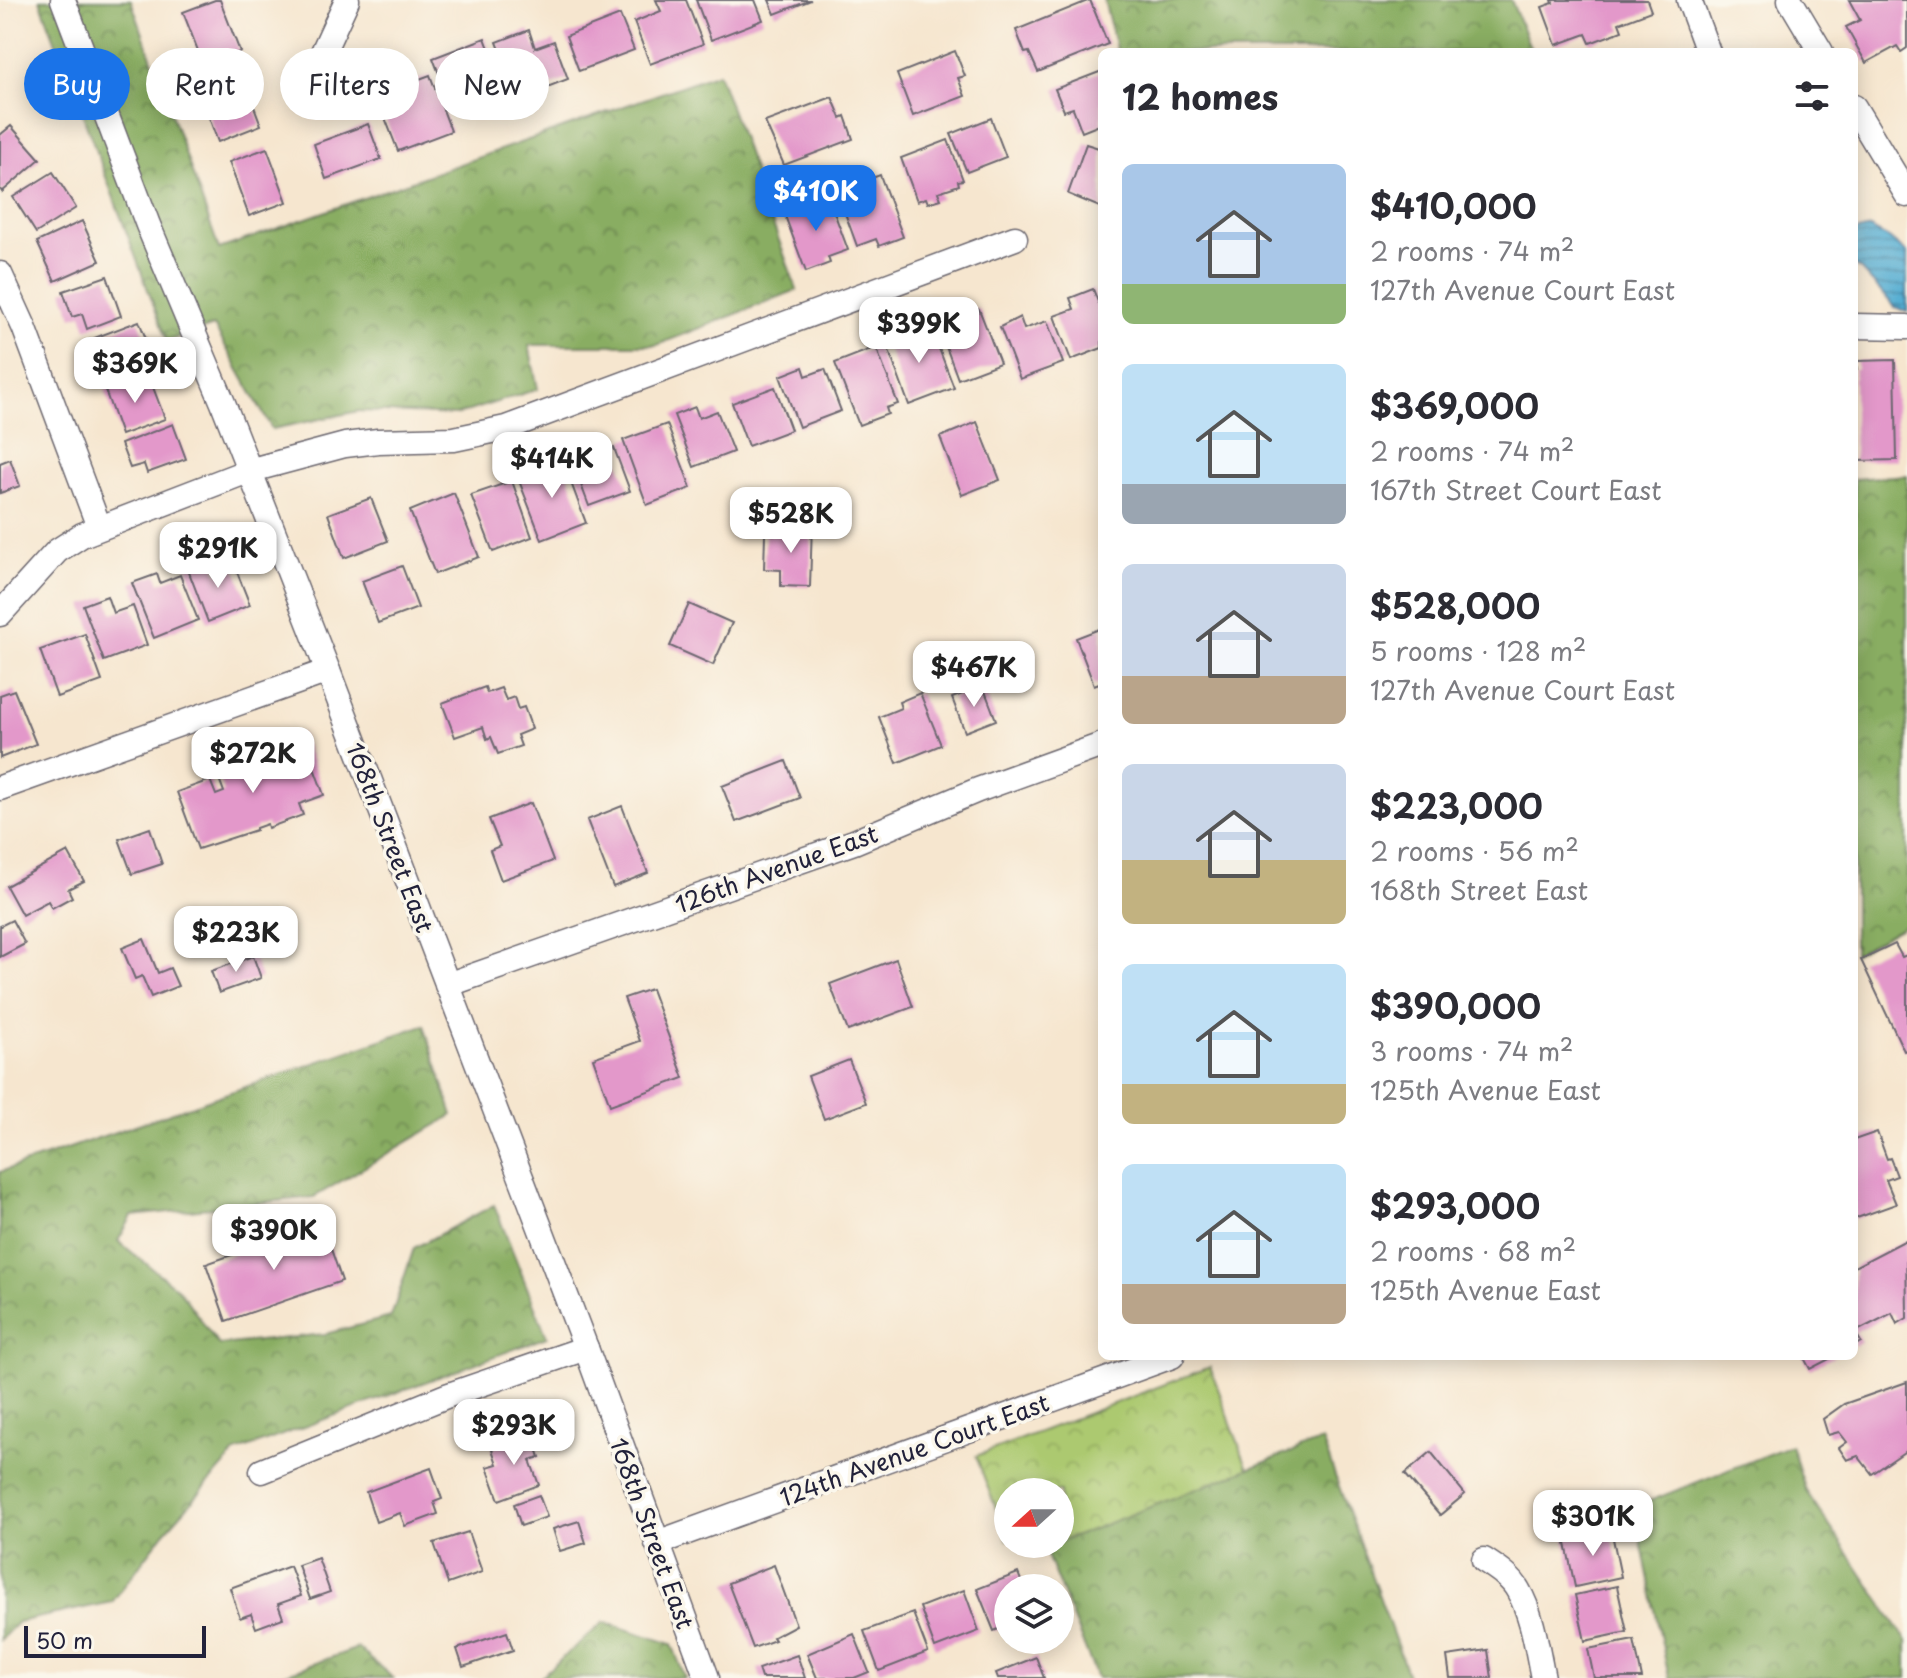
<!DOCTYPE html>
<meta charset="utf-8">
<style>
:root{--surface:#fff;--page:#f2f2f3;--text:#2b2b33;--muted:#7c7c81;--accent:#1a73e8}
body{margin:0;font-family:"Playpen Sans",sans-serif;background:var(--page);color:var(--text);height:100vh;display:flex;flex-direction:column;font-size:30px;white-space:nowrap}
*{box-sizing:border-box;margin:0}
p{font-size:26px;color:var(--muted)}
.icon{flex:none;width:44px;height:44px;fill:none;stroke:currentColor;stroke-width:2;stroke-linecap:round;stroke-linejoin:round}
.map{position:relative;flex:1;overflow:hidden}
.side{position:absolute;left:1098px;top:48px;width:760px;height:1312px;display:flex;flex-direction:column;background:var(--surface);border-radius:12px;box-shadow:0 4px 20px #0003}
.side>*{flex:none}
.banner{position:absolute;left:24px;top:48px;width:760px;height:72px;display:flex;gap:16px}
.needle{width:52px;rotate:249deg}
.tools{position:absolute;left:994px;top:1478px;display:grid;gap:16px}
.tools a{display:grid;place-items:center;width:80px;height:80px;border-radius:50%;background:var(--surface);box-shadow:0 4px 20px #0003;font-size:40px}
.scale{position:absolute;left:24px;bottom:20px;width:182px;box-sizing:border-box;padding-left:8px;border:4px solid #22223b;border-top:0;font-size:22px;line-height:28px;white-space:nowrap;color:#22223b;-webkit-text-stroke:6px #fbf7ec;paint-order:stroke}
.price{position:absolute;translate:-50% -68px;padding:0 18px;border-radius:16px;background:#fff;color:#222;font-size:26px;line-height:52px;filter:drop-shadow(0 2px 4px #0008)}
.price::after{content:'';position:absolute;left:50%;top:48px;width:24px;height:18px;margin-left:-12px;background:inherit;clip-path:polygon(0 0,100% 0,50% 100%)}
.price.selected{background:var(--accent);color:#fff}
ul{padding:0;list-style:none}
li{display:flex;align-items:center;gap:24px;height:200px;padding:0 24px}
li span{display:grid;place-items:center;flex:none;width:224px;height:160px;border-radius:12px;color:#555}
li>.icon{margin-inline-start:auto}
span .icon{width:96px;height:96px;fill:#fffc;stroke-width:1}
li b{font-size:34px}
h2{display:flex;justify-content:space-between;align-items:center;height:96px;padding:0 24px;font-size:34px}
.pill{padding:0 28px;border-radius:36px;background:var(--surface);box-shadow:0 4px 20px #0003;font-size:28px;line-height:72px}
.pill.selected{background:var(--accent);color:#fff}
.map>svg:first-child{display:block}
.forest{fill:url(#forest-crowns);stroke:#56684e;stroke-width:2}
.park{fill:url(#park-crowns);stroke:#677656;stroke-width:2}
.water{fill:url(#water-rules);stroke:#3c6886;stroke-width:2}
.building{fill:#e398ca}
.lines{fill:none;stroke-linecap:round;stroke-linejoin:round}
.minor-casing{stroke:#6c676f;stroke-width:27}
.minor{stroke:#fff;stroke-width:24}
.labels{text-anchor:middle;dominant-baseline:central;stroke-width:7;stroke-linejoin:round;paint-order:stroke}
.street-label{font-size:24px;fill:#22223b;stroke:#fbf7ec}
</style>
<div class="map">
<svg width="1907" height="1678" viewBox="0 0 1907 1678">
<defs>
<pattern id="forest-crowns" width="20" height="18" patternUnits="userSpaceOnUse" patternTransform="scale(2)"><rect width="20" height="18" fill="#89ad62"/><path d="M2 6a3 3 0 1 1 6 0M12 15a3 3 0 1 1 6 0" fill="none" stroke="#708c52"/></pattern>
<pattern id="park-crowns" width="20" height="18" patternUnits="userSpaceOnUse" patternTransform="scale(2)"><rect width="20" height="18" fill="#acc970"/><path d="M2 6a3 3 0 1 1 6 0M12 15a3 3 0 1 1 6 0" fill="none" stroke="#94ac62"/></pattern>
<pattern id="water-rules" width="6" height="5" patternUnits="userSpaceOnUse" patternTransform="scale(2)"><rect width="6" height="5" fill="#55add2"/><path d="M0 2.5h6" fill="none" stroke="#468cac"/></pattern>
</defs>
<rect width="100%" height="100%" fill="#fbf7ec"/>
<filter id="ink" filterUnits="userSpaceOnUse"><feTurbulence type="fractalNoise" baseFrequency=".0125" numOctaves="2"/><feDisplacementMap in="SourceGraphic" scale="16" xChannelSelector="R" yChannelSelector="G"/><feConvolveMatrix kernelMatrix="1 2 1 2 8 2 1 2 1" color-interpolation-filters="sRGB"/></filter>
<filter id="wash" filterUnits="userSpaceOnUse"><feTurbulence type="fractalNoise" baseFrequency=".006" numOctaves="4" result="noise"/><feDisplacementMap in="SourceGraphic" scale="32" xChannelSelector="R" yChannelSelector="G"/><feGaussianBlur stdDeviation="1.8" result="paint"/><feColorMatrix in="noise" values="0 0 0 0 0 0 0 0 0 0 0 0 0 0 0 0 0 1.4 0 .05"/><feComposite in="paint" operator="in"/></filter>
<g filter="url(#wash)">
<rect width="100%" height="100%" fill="#f6e6cf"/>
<g class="forest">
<polygon points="40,0 131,0 219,249 718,73 797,290 657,345 529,345 538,389 456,415 359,411 272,429 214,326 167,341"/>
<polygon points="1104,0 1511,0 1532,52 1117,52"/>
<polygon points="1907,475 1907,924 1854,954 1854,479"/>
<polygon points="424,1025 453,1115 314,1197 132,1216 118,1241 179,1290 219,1345 325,1334 391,1317 414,1248 494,1205 547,1337 236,1452 164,1533 112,1602 18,1622 0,1640 0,1172"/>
<polygon points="1322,1440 1409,1678 1097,1678 1044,1548"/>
<polygon points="1791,1445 1806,1491 1907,1641 1907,1678 1669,1678 1634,1507"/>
<polygon points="604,1622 672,1644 685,1678 539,1678"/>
<polygon points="358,1648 393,1678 273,1678"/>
</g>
<polygon class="park" points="1210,1367 1248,1469 1060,1542 1060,1492 1008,1492 1008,1541 976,1456"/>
<polygon class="water" points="1870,228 1889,238 1907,253 1907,312 1895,307 1860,269 1854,266 1854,232"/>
<g id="blocks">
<g class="building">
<polygon points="215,0 220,0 240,52 204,66 183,12"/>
<polygon points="656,0 686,0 703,44 650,64 634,22 661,11"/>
<polygon points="696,0 755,0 763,20 711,40"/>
<polygon points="769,0 811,0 775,14"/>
<polygon points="1090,0 1108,44 1038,72 1029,52 1025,53 1016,30"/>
<polygon points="1552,0 1647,0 1651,11 1619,23 1622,31 1590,43 1586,34 1556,45 1542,7 1553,3"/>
<polygon points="1849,0 1907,0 1907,48 1901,52 1897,46 1866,63 1846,27 1860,20"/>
<polygon points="620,15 634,50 579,71 566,36"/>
<polygon points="529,30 535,48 554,41 568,79 519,98 497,42"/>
<polygon points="485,38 505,90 453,110 433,58"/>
<polygon points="955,51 965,76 958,78 965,96 913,116 897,74"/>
<polygon points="239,67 261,125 218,142 204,104 218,98 210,78"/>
<polygon points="1102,71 1102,124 1082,132 1073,108 1064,111 1055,89"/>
<polygon points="430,75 451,131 398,151 382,110 409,99 403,85"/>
<polygon points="832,97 841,118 845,116 853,139 784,165 765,122"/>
<polygon points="991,118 1006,157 967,172 951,134"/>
<polygon points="368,124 381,159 326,179 314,144"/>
<polygon points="11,126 40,159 2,192 0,189 0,135"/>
<polygon points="948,140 963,180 958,181 959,185 938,192 941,199 928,203 926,198 917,201 901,158"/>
<polygon points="1086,144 1102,149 1102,208 1068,194"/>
<polygon points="267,148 287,202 249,216 229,162"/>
<polygon points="53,172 76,208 36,233 13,197"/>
<polygon points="880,175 903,237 879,246 876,239 857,246 837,191"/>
<polygon points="828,196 848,250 828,257 830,263 806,272 784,213"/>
<polygon points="82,221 100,261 55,281 37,242"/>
<polygon points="107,276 121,316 87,329 82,314 72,317 63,291"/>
<polygon points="1093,289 1102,312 1102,348 1071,360 1054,316 1074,309 1070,298"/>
<polygon points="979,309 1000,363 958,379 938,325"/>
<polygon points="1020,317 1024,329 1047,321 1063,363 1020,379 1000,327"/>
<polygon points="139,321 151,352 158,349 164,364 147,370 144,364 104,380 89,340"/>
<polygon points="930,325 954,388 909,405 885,340"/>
<polygon points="876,347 898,404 886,408 888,414 859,425 835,363"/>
<polygon points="1895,360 1897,460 1854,461 1854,369 1857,369 1856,361"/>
<polygon points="803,367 806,376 825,369 841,411 799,427 780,376"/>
<polygon points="148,374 165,419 121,435 105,390"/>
<polygon points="775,387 791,430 748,446 732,403"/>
<polygon points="695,407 699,418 717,411 733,452 694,467 674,415"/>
<polygon points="977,422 1000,480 962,495 940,437"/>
<polygon points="173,424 186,459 147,473 144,464 130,468 121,444"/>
<polygon points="667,424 691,488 647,505 623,440"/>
<polygon points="592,447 595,455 614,448 630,491 589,506 570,455"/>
<polygon points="10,459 20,486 0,493 0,463"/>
<polygon points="563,461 586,523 542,540 518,478"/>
<polygon points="512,481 532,537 493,552 471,495"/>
<polygon points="454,493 479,557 435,574 410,511"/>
<polygon points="371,498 388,541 344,558 328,514"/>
<polygon points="786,524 812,524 810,587 781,586 781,570 764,569 765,534 786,535"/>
<polygon points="211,558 218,574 235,567 250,605 208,622 187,567"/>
<polygon points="402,566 418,608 378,623 362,581"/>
<polygon points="157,574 160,583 180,575 198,620 154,638 132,583"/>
<polygon points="107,596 113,613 133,606 147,645 104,661 83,605"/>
<polygon points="689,604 732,623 713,665 670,646"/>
<polygon points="1102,628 1102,682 1094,685 1076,638"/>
<polygon points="85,634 102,681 57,697 40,650"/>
<polygon points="983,686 996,720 965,732 952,698"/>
<polygon points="485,687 487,693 501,688 506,700 514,697 518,709 524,707 532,729 517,735 521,746 498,754 491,737 487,739 483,727 455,737 442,703"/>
<polygon points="14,690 36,744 0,758 0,695"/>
<polygon points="920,693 941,745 897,763 879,717 901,708 899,702"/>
<polygon points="301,733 324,795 299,804 303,815 268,828 267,824 256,828 256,830 198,849 177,792 210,780 216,795 224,792 218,776 245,767 247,771 264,764 259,749"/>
<polygon points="786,761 800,798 736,822 722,786"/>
<polygon points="531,803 553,861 501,880 490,850 500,846 489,819"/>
<polygon points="622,806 648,873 613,887 587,820"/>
<polygon points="150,828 162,864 132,874 119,839"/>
<polygon points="68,852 84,881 68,889 72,897 52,908 48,901 22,915 6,886"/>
<polygon points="12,920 25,944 0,957 0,926"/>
<polygon points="144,939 158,973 170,968 178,986 151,997 142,976 135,979 122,948"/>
<polygon points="1895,944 1902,957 1907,955 1907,1050 1904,1051 1861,960"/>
<polygon points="253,956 261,978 219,993 211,971"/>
<polygon points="896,959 913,1007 848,1031 830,984"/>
<polygon points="651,989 684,1078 610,1105 593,1058 640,1041 624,998"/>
<polygon points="849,1060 866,1103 824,1119 808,1076"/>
<polygon points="1877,1132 1887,1159 1890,1158 1897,1176 1886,1180 1896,1204 1854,1219 1854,1140"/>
<polygon points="322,1223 342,1281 226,1321 206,1264"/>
<polygon points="1906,1240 1907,1318 1897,1324 1892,1313 1855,1332 1861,1342 1854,1346 1854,1267"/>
<polygon points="1803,1356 1835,1356 1810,1369"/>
<polygon points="1907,1382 1907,1450 1872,1474 1858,1456 1847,1460 1839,1448 1847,1442 1839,1432 1828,1435 1823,1419 1844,1404"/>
<polygon points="532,1434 540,1457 530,1460 539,1485 499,1500 487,1467 497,1464 492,1449"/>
<polygon points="1431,1452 1465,1494 1440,1515 1405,1474"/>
<polygon points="431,1468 442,1499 434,1502 438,1514 405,1526 400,1513 376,1522 366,1492"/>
<polygon points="539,1495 547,1517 521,1526 514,1504"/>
<polygon points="579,1521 586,1543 560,1551 553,1529"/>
<polygon points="1611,1529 1621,1577 1575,1587 1565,1539"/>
<polygon points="468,1532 482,1572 448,1584 434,1543"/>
<polygon points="318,1558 330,1592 310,1599 298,1565"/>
<polygon points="774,1565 796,1625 773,1637 775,1640 753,1648 728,1583"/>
<polygon points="290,1566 301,1596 278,1604 283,1618 256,1628 251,1614 240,1618 230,1588"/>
<polygon points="1018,1573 1024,1588 1008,1588 1008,1625 994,1631 977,1589"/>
<polygon points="1617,1586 1627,1632 1585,1641 1575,1595"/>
<polygon points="964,1590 979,1631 935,1648 920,1607"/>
<polygon points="913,1613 928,1652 879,1671 864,1631"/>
<polygon points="507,1632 513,1650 463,1667 457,1649"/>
<polygon points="854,1634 869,1672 854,1678 817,1678 807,1654"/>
<polygon points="1634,1640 1642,1678 1594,1678 1588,1649"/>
<polygon points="1488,1650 1492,1678 1450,1678 1447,1656"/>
<polygon points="797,1655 805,1678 761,1678 758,1669"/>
<polygon points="1036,1657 1044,1678 998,1678 996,1673"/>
</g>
</g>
</g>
<g filter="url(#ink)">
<use href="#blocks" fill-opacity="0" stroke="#6c676f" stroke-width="2"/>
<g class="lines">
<defs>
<g id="minor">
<polyline points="63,0 148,225 223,403 328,671 586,1348 707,1678"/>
<polyline points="1689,0 1708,52"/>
<polyline points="1790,0 1821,52"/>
<polyline points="318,63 347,0"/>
<polyline points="1854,107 1907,195"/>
<polyline points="0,274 24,327 99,527"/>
<polyline points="1854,326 1907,327"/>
<polyline points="0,614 57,551 82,535 248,471 345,445 378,441 454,439 506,428 1015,238"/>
<polyline points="0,788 328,671"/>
<polyline points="447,985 854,842 978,790 1102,745"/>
<polyline points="262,1471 446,1396 586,1348"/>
<polyline points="657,1543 1172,1356"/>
<path d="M 1484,1560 C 1496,1568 1511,1577 1518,1590 C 1533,1616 1537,1649 1543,1678"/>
</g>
</defs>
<use href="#minor" class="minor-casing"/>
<use href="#minor" class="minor"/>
</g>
</g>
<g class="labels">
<g class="street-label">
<text transform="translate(391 837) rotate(69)">168th Street East</text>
<text transform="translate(776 868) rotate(-20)">126th Avenue East</text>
<text transform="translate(914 1449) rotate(-20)">124th Avenue Court East</text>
<text transform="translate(653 1533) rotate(70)">168th Street East</text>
</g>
</g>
</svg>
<div class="tools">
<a><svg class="needle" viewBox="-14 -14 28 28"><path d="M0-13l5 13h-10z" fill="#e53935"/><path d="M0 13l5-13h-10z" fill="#7c7c81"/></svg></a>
<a><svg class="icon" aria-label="layers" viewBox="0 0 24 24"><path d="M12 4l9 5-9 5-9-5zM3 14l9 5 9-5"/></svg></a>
</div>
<div class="scale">50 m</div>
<b class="price selected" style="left:816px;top:233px">$410K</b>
<b class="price" style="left:919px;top:365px">$399K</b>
<b class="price" style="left:135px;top:405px">$369K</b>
<b class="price" style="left:552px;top:500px">$414K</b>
<b class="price" style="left:791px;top:555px">$528K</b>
<b class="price" style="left:218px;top:590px">$291K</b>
<b class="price" style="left:974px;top:709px">$467K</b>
<b class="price" style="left:253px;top:795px">$272K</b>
<b class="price" style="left:236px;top:974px">$223K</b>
<b class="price" style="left:274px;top:1272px">$390K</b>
<b class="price" style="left:514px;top:1467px">$293K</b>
<b class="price" style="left:1593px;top:1558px">$301K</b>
<div class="banner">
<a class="pill selected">Buy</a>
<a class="pill">Rent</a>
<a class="pill">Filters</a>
<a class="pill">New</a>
</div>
<section class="side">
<h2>12 homes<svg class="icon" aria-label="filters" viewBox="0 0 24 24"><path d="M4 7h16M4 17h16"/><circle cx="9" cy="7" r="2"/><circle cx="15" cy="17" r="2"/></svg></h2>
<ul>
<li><span style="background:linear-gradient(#a9c7e8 75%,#8fb573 0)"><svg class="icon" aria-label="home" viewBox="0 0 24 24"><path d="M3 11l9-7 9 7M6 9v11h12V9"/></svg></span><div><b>$410,000</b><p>2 rooms · 74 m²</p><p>127th Avenue Court East</p></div></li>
<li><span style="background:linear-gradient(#bfe0f5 75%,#9aa5b1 0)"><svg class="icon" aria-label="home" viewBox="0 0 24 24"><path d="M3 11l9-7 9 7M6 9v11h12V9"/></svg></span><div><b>$369,000</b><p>2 rooms · 74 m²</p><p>167th Street Court East</p></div></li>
<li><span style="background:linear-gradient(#c9d6e8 70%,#b9a48a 0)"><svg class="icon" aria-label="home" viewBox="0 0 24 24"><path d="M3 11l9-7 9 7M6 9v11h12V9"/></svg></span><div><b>$528,000</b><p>5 rooms · 128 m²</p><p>127th Avenue Court East</p></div></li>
<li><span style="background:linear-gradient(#c9d6e8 60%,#c2b280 0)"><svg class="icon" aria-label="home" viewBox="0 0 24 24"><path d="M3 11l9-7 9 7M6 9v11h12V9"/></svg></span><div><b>$223,000</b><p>2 rooms · 56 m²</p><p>168th Street East</p></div></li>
<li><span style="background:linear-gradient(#bfe0f5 75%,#c2b280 0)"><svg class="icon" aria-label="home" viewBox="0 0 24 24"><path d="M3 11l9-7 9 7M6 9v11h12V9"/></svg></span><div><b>$390,000</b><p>3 rooms · 74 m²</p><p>125th Avenue East</p></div></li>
<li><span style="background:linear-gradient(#bfe0f5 75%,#b9a48a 0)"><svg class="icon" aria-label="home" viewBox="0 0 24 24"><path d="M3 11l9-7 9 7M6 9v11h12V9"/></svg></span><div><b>$293,000</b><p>2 rooms · 68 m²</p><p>125th Avenue East</p></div></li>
</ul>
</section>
</div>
